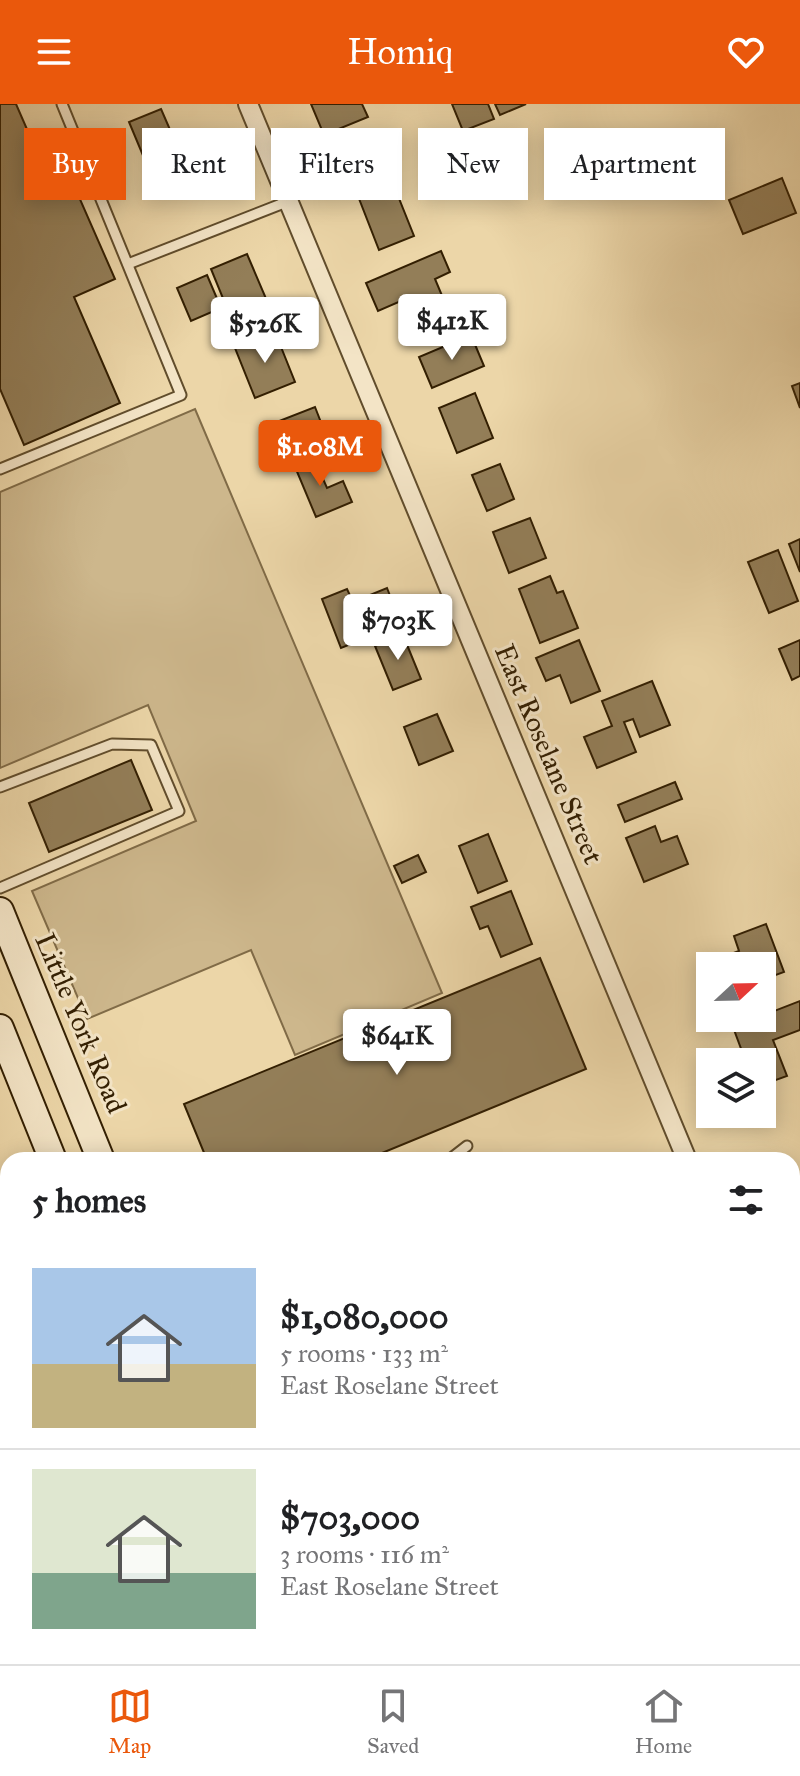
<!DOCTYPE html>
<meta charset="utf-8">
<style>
:root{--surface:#fff;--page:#f6f6f6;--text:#202124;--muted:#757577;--line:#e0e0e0;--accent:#ea580c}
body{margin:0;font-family:"IM FELL Great Primer",serif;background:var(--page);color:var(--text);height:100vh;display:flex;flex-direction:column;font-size:30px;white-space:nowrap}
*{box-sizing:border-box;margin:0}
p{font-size:26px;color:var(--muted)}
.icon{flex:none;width:44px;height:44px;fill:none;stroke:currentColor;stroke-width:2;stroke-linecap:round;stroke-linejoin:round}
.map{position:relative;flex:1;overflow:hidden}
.panel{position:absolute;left:0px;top:1048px;width:800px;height:512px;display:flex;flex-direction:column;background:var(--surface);border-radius:24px 24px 0 0;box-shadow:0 4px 20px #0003}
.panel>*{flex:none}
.hud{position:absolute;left:24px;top:24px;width:752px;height:72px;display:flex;gap:16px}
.needle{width:52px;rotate:68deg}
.buttons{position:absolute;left:696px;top:848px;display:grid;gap:16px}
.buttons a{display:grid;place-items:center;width:80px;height:80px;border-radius:0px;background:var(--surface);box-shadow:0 4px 20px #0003;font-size:40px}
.price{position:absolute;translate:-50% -68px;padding:0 18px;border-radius:8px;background:#fff;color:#222;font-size:26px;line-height:52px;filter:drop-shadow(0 2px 4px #0008)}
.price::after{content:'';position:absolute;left:50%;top:48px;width:24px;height:18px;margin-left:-12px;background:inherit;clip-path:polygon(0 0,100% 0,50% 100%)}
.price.on{background:var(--accent);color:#fff}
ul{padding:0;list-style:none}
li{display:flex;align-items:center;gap:24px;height:200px;padding:0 32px}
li+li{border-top:2px solid var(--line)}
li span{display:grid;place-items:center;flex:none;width:224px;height:160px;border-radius:0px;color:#555}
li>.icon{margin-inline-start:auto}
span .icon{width:96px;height:96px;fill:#fffc;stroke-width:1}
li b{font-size:34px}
h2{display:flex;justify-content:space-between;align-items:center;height:96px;padding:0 32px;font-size:34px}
.pill{padding:0 28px;border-radius:0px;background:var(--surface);box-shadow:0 4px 20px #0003;font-size:28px;line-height:72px}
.pill.on{background:var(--accent);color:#fff}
header{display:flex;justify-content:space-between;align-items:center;height:104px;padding:0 32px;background:var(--accent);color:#fff;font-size:36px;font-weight:600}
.menu{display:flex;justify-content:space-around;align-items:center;height:112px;border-top:2px solid var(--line);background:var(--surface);font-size:22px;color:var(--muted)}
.menu a{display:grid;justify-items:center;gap:4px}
.menu .on{color:var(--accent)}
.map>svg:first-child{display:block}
.green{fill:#cdb78c;stroke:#806b47;stroke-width:2}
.building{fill:#937e58;stroke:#331f02;stroke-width:2}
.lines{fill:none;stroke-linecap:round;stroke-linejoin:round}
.lane-casing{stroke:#614d2c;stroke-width:13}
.street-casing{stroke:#614d2c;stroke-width:22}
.secondary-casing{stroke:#331f02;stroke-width:30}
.lane{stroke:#f3e4c6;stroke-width:9}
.street{stroke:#f3e4c6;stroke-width:18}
.secondary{stroke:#f3e4c6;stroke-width:26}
.labels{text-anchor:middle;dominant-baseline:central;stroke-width:6;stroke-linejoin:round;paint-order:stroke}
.street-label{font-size:28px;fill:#331f02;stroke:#f3e4c6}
</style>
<header><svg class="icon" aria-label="menu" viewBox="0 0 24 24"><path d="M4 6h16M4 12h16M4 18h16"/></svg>Homiq<svg class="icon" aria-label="heart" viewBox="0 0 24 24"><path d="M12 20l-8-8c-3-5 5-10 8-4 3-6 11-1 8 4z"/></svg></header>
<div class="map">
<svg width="800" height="1560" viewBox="0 0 800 1560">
<rect width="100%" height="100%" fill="#ecd6a8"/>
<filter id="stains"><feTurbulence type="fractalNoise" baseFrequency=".0025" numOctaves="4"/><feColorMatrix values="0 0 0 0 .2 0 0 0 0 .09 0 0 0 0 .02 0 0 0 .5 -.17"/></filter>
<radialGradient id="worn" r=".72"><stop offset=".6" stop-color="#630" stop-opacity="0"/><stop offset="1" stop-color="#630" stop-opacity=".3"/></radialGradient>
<polygon class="green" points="195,305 442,889 295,951 251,846 87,915 32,787 196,717 148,601 0,664 0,388"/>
<g class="building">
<polygon points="0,0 16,0 53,85 72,77 115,175 74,193 120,299 24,341 0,285"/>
<polygon points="311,0 362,0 368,13 324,31"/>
<polygon points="452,0 488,0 494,15 463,27"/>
<polygon points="495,0 526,0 500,11"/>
<polygon points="161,5 174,35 188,29 204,65 157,85 129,18"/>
<polygon points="380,47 414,132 379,146 358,92 367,88 355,57"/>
<polygon points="782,74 796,109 743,130 729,96"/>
<polygon points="441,147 450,168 435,175 448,206 413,220 403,196 378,207 366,179"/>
<polygon points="247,150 270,204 233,219 211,165"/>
<polygon points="207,171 221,204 191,217 177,184"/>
<polygon points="275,228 295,278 255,294 235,244"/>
<polygon points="471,231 484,262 432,284 419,253"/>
<polygon points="800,279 800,304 792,282"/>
<polygon points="475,289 493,334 457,349 439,304"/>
<polygon points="315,303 327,334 287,350 274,319"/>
<polygon points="312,350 327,384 343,377 352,398 316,413 293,358"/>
<polygon points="500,360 514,395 487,407 472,371"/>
<polygon points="530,414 546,454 509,469 493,428"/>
<polygon points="800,435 800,468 789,440"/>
<polygon points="778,446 798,497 769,509 748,458"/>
<polygon points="550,472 557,489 563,487 578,524 540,539 519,485"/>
<polygon points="387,484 401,520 341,544 322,495 347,485 353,498"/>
<polygon points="403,531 421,575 393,586 375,542"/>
<polygon points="579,536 600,587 571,599 560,571 546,577 536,554"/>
<polygon points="800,536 800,572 792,576 779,545"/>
<polygon points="652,577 670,621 640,633 633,615 624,618 636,648 597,664 584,633 612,622 602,597"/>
<polygon points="437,610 453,647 419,661 404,623"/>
<polygon points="131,656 152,706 49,748 29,699"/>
<polygon points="675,678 682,695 625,718 618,701"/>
<polygon points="655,722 661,738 677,732 688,760 644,778 626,734"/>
<polygon points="488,730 507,777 478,789 459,742"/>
<polygon points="418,751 426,768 402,779 394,762"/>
<polygon points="511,787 532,840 501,853 488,822 480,825 471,803"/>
<polygon points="766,820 784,868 762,876 762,862 723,862 720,854 739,847 734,832"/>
<polygon points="540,854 586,965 365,1056 207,1056 184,1000"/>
<polygon points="800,897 800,926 773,936 787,972 762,981 762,958 746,958 733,923"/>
<polygon points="2,1386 8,1401 8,1422 0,1425"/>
<polygon points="8,1546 8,1552 11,1552 14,1560 0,1560 0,1549"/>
<polygon points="29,1552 77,1552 81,1560 32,1560"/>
<polygon points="398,1552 456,1552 459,1560 402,1560"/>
</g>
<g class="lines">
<defs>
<g id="lane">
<polyline points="128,160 289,97"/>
<polyline points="0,365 181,291 62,0"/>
<polyline points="0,683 112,640 151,641 179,707 0,784"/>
<polyline points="449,1056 467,1042"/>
<polyline points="777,1552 781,1560"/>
</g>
<g id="street">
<polyline points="248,0 687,1056"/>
<polyline points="0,1483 8,1480"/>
<polyline points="792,1493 800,1490"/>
<polyline points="626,1560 646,1552"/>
</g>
<g id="secondary">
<polyline points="0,807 101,1056"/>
<polyline points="0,924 53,1056"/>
<polyline points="260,1552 264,1560"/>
<polyline points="309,1552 313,1560"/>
</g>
</defs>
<use href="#lane" class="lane-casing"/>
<use href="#street" class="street-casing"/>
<use href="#secondary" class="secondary-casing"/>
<use href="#lane" class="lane"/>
<use href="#street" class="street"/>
<use href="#secondary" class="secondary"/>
</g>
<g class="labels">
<g class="street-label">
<text transform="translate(549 650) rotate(67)">East Roselane Street</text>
<text transform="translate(81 919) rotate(67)">Little York Road</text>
</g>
</g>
<rect width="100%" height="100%" filter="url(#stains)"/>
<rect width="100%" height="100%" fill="url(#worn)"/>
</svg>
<div class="buttons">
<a><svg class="needle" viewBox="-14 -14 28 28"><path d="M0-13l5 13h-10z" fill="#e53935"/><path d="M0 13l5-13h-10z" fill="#757577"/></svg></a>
<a><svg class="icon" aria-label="layers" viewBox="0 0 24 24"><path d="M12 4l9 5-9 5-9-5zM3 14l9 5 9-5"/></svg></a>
</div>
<b class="price" style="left:452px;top:258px">$412K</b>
<b class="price" style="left:265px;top:261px">$526K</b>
<b class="price on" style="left:320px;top:384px">$1.08M</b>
<b class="price" style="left:398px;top:558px">$703K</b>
<b class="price" style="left:397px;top:973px">$641K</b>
<div class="hud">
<a class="pill on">Buy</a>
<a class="pill">Rent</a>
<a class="pill">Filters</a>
<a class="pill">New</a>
<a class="pill">Apartment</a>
</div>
<section class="panel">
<h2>5 homes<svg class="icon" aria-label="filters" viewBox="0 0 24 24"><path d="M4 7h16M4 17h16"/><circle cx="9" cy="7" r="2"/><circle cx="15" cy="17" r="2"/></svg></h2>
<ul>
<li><span style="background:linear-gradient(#a9c7e8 60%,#c2b280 0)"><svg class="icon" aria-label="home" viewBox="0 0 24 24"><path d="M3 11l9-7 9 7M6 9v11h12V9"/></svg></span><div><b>$1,080,000</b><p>5 rooms · 133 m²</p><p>East Roselane Street</p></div></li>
<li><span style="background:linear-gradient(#dfe7d0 65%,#7fa58c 0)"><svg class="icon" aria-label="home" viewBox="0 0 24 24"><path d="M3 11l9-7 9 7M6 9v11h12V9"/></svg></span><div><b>$703,000</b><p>3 rooms · 116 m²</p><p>East Roselane Street</p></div></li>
</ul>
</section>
</div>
<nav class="menu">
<a class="on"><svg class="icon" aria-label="map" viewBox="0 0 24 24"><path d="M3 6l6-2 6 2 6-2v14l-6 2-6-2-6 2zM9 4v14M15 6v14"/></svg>Map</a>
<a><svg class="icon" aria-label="saved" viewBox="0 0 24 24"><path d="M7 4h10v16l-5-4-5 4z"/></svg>Saved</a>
<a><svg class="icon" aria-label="home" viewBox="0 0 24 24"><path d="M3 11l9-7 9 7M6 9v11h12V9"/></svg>Home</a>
</nav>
